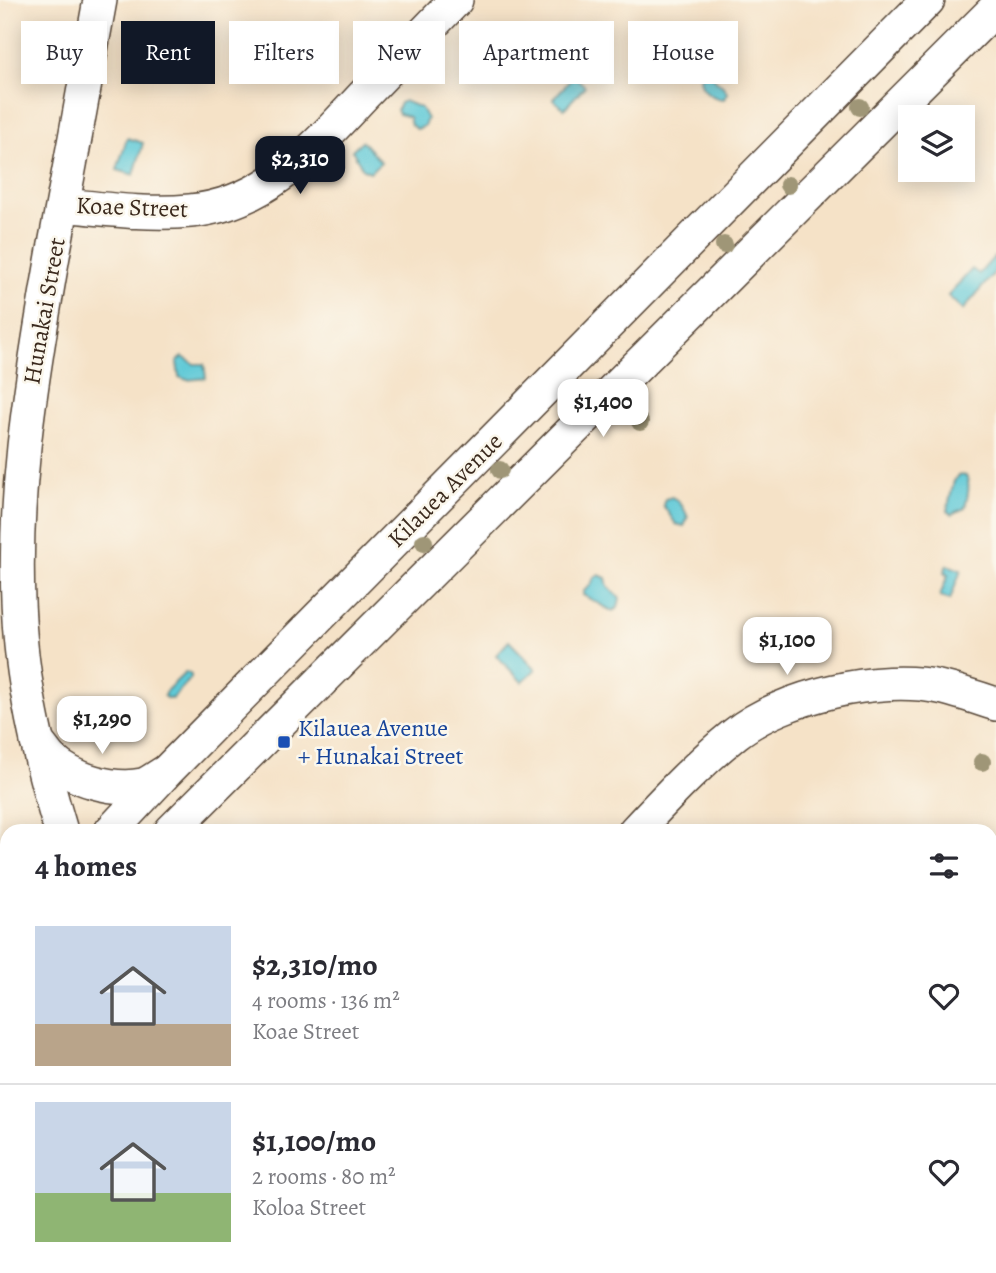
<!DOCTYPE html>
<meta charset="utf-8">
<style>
:root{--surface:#fff;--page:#f2f2f3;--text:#2b2b33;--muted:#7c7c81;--line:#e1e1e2;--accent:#111827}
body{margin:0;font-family:Alegreya,serif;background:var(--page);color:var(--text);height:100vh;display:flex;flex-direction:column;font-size:26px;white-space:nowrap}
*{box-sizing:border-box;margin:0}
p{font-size:23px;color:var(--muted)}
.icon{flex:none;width:38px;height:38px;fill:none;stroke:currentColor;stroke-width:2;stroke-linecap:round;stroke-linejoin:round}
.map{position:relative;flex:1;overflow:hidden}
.drawer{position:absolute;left:0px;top:824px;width:998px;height:450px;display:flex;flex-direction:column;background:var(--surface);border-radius:21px 21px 0 0;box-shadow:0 4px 18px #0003}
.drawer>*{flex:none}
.banner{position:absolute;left:21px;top:21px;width:956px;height:63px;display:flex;gap:14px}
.tools{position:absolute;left:898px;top:105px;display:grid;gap:14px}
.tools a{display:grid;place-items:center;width:77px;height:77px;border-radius:0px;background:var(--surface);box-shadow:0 4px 18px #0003;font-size:35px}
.price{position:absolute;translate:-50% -60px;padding:0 16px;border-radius:14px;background:#fff;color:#222;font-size:23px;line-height:46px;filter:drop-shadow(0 2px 4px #0008)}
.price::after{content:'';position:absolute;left:50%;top:42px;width:21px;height:16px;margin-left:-10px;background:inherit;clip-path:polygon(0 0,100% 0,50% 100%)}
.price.active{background:var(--accent);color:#fff}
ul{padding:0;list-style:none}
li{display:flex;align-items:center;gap:21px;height:175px;padding:0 35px}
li+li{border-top:2px solid var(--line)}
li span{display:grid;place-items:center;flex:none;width:196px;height:140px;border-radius:0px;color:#555}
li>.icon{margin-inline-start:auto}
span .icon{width:84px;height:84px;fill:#fffc;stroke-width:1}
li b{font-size:30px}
h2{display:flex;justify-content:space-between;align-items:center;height:84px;padding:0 35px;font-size:30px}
.tag{padding:0 24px;border-radius:0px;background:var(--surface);box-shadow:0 4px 18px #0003;font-size:24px;line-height:63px}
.tag.active{background:var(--accent);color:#fff}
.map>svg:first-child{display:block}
.water{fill:#5ec9d7;stroke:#4c7a7a;stroke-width:2}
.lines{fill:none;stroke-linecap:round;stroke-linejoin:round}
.minor-casing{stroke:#574637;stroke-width:36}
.minor{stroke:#fff;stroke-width:33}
.tree{fill:#9f9677}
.transit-dot{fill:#1a4fb4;stroke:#fbf7ec;stroke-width:2.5}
.labels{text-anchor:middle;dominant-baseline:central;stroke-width:5;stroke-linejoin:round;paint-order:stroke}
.street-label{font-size:24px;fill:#3b2a1e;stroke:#fbf7ec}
.transit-label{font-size:24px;fill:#164399;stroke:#fbf7ec;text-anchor:start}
</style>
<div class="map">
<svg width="996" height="1273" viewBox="0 0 996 1273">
<rect width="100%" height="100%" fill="#fbf7ec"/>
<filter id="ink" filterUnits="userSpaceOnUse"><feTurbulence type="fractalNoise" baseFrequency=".0143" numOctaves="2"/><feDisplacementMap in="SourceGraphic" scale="14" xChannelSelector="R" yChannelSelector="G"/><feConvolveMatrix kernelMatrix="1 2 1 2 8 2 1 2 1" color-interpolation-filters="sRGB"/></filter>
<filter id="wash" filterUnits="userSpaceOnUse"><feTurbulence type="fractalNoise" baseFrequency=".00686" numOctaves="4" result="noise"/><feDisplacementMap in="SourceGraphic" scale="28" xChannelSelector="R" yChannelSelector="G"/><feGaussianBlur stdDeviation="1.57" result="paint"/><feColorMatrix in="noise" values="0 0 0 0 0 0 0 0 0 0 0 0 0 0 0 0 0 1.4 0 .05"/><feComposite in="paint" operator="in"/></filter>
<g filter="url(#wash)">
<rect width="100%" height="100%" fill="#f5e2c7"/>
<g class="water">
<path d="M 703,73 L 712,75 C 716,83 724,84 727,93 L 724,99 C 712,98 701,91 700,78 Z"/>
<polygon points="574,76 585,86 564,109 553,99"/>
<polygon points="404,101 421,108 427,119 424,126 417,129 411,125 409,117 399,114 397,110 400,103"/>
<polygon points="127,138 143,143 134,175 117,170"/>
<polygon points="362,141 381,162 370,172 363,169 352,150"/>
<polygon points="994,257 996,259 996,271 963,310 948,296 972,269 979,274"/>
<polygon points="183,357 194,364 204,364 206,378 187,380 179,377 177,362"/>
<path d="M 959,475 L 966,476 C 971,486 967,498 965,508 L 951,514 L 947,511 L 954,481 Z"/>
<path d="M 672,497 C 681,502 684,508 688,518 L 684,526 L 676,524 L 663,505 L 665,499 Z"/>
<polygon points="947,565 961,570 950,600 940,596 948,575 944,573"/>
<polygon points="599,575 606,578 608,587 620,598 618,608 612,611 583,595 584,591 591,585 594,578"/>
<polygon points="509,641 536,669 522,682 496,655"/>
<polygon points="186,672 191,675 191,678 172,699 166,698 164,696 166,691"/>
</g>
</g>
<g filter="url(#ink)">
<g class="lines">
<defs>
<g id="minor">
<path d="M 63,205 C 105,209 148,215 190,211 C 267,204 314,148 363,96 C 394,64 425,32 456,0"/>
<path d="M 37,742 C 42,747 46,754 51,759 C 73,780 113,791 143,785 C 149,783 156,778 162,774"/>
<path d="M 61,831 C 43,771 27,707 21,645 C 8,513 31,380 54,250 C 70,167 85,83 100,0"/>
<polyline points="111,831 167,771 928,0"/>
<polyline points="171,831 996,8"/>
<path d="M 635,831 C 667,797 699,763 735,734 C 783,696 880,674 939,687 C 958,691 977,698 996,704"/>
<polyline points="990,875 996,863"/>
<polyline points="0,949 7,942"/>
<polyline points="0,1005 7,1000"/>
<polyline points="990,1058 996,1059"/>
<polyline points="341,1267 349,1273"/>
<polyline points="312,1273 316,1267"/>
<polyline points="763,1273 767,1267"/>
</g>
</defs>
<use href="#minor" class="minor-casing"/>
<use href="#minor" class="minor"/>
</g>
<g class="tree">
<circle cx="860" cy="107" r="9"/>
<circle cx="788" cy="185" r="9"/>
<circle cx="724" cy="245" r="9"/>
<circle cx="568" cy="404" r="9"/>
<circle cx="640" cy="422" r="9"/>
<circle cx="500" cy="470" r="9"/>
<circle cx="424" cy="542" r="9"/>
<circle cx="982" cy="762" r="9"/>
</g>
</g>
<rect class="transit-dot" x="277" y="735" width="14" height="14" rx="3.5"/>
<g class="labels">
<g class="street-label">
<text transform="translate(132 207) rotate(2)">Koae Street</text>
<text transform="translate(44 311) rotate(-80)">Hunakai Street</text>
<text transform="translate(445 490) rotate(-45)">Kilauea Avenue</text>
</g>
<g class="transit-label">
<text x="298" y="728">Kilauea Avenue<tspan x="298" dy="28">+ Hunakai Street</tspan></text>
</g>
</g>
</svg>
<div class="tools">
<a><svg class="icon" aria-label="layers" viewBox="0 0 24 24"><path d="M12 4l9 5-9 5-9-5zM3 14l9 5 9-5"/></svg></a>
</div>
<b class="price active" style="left:300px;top:196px">$2,310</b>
<b class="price" style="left:603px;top:439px">$1,400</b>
<b class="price" style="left:787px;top:677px">$1,100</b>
<b class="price" style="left:102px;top:756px">$1,290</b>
<div class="banner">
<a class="tag">Buy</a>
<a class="tag active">Rent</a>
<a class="tag">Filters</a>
<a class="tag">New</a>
<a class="tag">Apartment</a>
<a class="tag">House</a>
</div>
<section class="drawer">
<h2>4 homes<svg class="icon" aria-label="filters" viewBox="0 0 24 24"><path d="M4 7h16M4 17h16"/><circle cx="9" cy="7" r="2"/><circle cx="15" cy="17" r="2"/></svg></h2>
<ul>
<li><span style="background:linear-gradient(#c9d6e8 70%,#b9a48a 0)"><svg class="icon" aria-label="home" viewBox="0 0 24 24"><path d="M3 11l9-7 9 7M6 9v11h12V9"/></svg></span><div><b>$2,310/mo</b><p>4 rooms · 136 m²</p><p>Koae Street</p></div><svg class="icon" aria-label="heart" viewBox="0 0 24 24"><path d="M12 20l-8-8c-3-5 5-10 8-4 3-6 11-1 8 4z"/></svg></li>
<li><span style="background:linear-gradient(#c9d6e8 65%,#8fb573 0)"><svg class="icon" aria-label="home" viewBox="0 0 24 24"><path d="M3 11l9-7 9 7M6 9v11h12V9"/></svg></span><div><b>$1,100/mo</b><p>2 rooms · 80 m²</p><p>Koloa Street</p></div><svg class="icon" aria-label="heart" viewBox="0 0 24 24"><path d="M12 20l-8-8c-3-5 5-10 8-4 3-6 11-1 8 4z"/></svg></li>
</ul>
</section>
</div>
